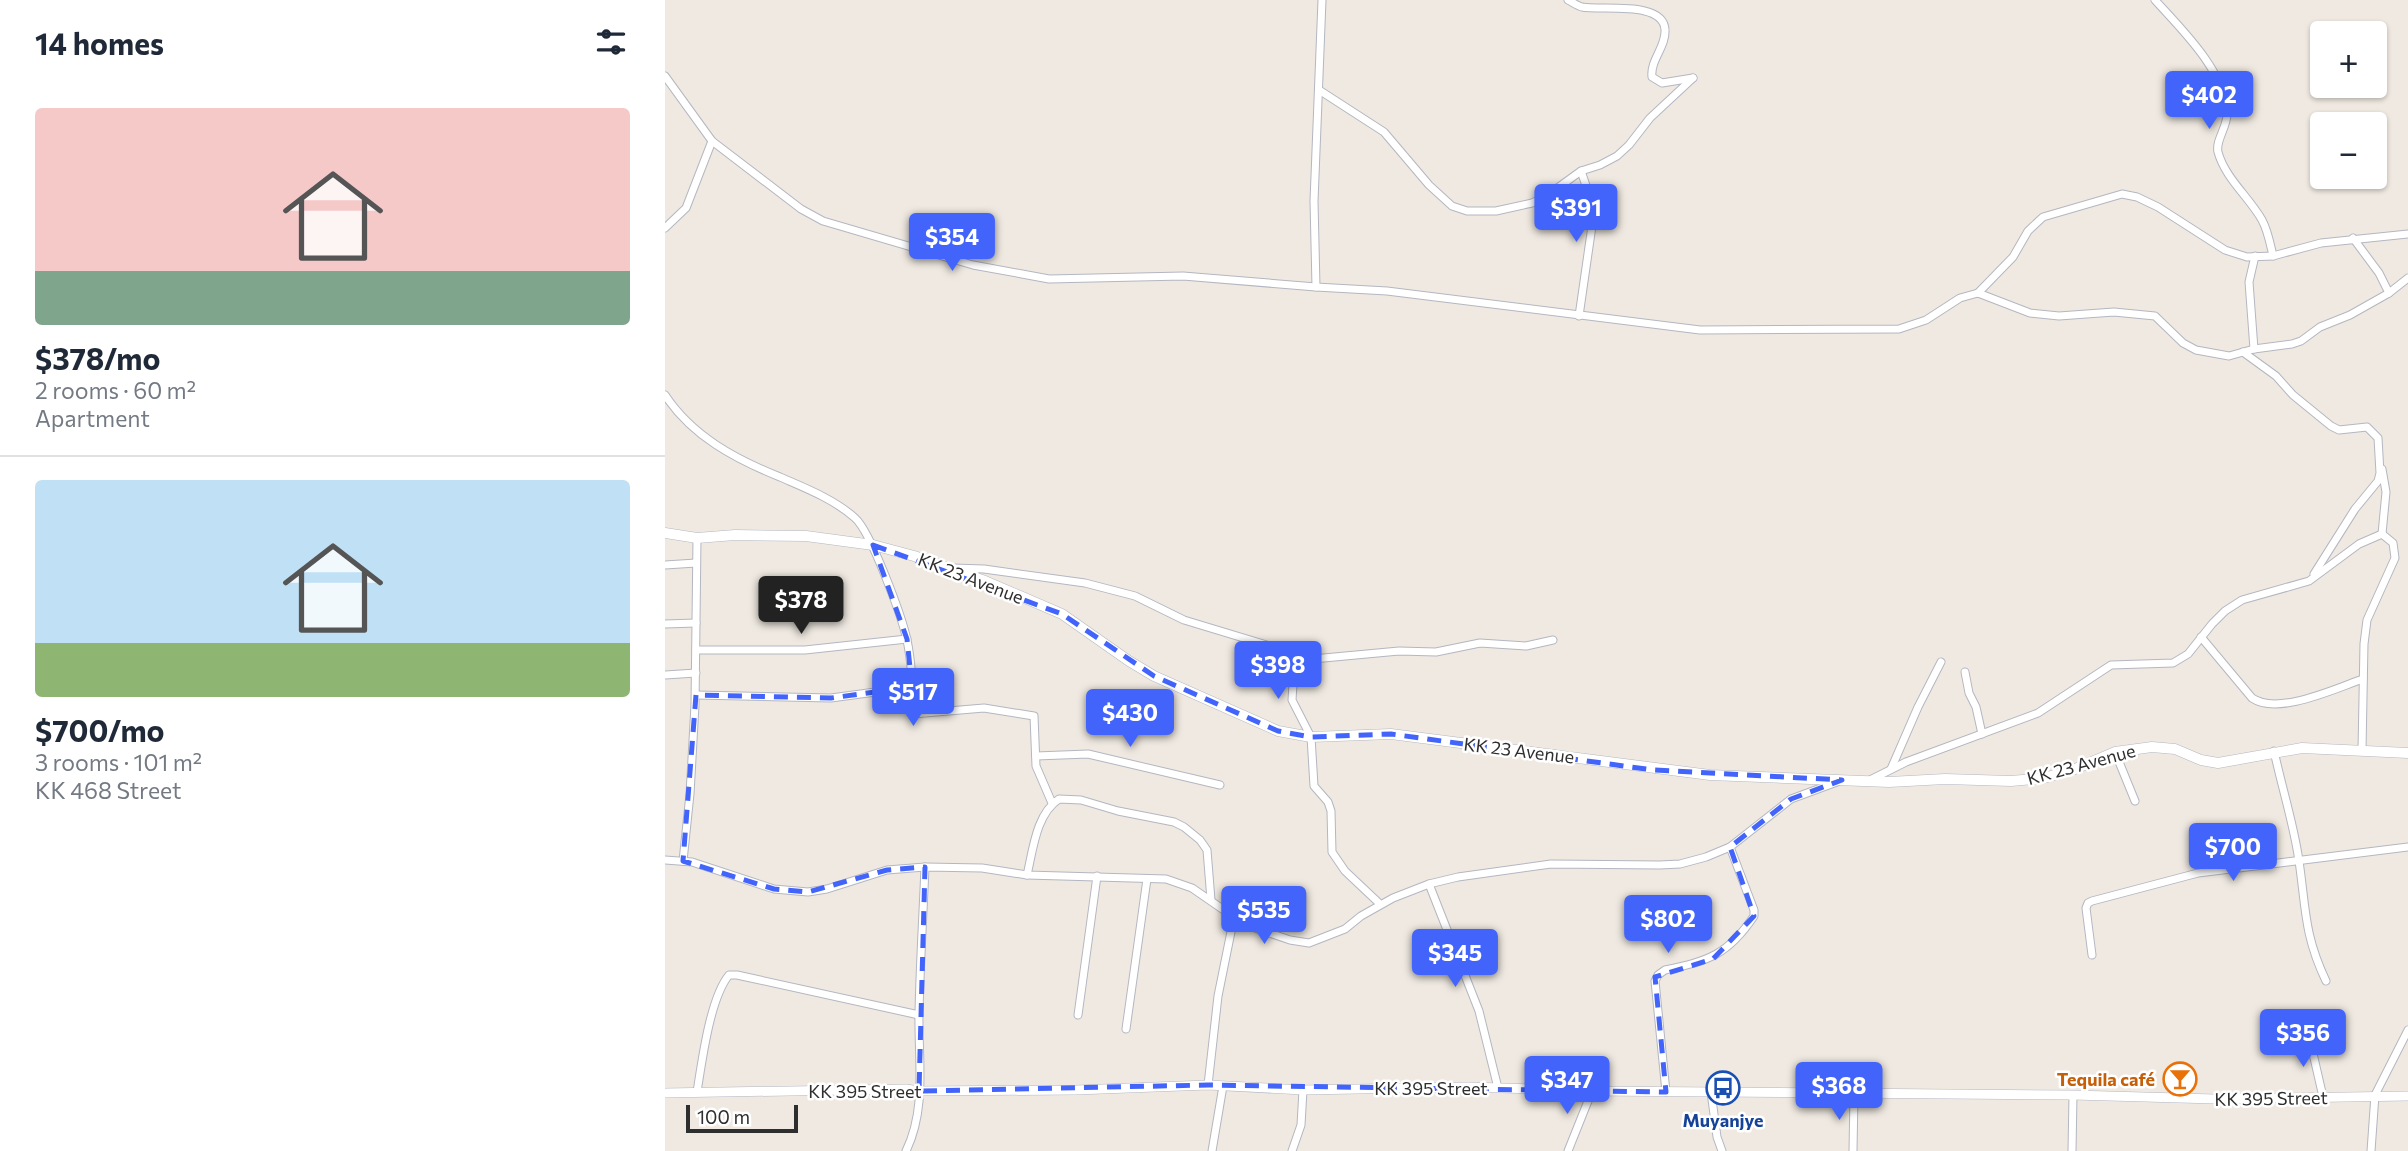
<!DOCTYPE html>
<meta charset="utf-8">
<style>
:root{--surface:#fff;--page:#f6f6f7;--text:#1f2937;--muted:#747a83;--line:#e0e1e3;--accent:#4264fb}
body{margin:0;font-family:Commissioner,sans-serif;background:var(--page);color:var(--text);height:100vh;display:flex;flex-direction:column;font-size:26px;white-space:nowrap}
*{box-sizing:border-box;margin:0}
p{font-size:23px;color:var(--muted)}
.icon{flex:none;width:38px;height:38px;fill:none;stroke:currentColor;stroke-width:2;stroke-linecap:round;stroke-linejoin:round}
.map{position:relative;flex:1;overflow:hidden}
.side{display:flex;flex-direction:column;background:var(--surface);width:665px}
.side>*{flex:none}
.tools{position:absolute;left:1645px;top:21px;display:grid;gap:14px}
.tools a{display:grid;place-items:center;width:77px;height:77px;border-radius:7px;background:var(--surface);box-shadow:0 2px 5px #0004;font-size:35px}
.scale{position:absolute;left:21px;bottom:18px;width:112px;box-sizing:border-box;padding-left:7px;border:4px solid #2e2e2e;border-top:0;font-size:19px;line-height:24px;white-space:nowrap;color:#2e2e2e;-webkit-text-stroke:5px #fff;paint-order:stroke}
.price{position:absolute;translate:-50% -60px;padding:0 16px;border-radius:7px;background:var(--accent);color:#fff;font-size:23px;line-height:46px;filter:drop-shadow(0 2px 4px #0008)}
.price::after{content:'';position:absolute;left:50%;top:42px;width:21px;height:16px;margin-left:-10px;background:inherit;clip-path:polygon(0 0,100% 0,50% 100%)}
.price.selected{background:#222;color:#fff}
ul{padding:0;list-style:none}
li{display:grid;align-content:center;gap:14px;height:371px;padding:0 35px}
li+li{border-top:2px solid var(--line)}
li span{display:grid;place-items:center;height:217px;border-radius:7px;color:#555}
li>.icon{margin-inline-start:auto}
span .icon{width:126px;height:126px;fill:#fffc;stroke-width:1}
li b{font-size:30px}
h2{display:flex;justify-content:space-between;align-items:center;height:84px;padding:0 35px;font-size:30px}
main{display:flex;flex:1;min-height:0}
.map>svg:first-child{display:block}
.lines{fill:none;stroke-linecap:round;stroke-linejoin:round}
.minor-casing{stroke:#b4b7c1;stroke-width:9}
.tertiary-casing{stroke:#b4b7c1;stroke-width:10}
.secondary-casing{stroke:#b4b7c1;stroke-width:11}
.minor{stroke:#fff;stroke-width:7}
.tertiary{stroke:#fff;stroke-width:9}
.secondary{stroke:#fff;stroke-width:10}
.marked{fill:none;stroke:#4264fb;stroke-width:5;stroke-dasharray:14 9;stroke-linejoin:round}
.labels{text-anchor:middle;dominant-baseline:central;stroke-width:5;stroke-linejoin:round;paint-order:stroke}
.street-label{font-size:18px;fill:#2e2e2e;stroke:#fff}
.food-label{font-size:18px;font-weight:bold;fill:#c56008;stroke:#fff;text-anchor:end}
.transit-label{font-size:18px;font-weight:bold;fill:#164399;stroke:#fff}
</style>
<main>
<section class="side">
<h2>14 homes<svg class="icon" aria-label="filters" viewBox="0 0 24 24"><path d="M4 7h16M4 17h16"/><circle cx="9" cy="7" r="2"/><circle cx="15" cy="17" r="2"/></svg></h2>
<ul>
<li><span style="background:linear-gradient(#f6c9c9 75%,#7fa58c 0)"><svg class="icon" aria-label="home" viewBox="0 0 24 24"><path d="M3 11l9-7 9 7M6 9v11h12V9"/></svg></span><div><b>$378/mo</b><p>2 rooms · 60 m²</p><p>Apartment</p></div></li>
<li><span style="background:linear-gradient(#bfe0f5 75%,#8fb573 0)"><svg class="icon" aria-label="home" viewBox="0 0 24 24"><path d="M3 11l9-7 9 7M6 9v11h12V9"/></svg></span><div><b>$700/mo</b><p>3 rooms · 101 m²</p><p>KK 468 Street</p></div></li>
</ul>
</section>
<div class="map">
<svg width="1743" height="1151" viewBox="0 0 1743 1151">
<rect width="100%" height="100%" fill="#efe9e1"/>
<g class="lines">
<defs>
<g id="minor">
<polyline points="657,0 649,201 651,287 722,291 1035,330 1234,329 1261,320 1295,298 1313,293 1365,313 1394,316 1449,312 1490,316 1518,343 1531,350 1564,356 1589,349 1627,344 1636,341 1655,327 1685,315 1724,293 1743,278"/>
<path d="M 903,0 C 907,2 913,6 917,7 C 936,11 999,0 1000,30 C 1001,47 985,60 987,77 L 997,83 L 1028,78"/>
<path d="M 1490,0 C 1517,30 1558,69 1562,111 C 1564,125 1550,140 1553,152 C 1560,178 1584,197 1597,220 C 1603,231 1605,243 1608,256"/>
<polyline points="0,76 47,141 136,209 158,221 308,265 384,279 518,276 651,287"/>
<polyline points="654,90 719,132 764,185 787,206 802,211 831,211 867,203 880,197 916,171 935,165 952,156 964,145 985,118 1028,78"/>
<polyline points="0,228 21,208 47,141"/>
<polyline points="1688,238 1714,273 1724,293"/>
<polyline points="1313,293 1348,257 1363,231 1378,217 1457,194 1472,197 1493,207 1560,250 1582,257 1608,256 1656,243 1743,234"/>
<polyline points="914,316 928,219 927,203 916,171"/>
<polyline points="1589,349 1584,282 1590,256"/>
<polyline points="1578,352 1611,376 1628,395 1666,426 1674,430 1702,427 1713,438 1715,473 1713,481 1690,509 1649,574"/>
<path d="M 0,395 C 27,436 70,459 115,477 C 140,488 169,499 190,518 C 206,532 237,617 242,640 C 247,664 248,690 248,714 L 319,708 L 369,716 L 371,766 L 387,803"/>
<polyline points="1717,469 1721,492 1717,534"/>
<polyline points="0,565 31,563"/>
<polyline points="288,568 319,569 420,583 470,596 519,620 648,659 734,651 771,652 815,643 861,646 888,640"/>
<polyline points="0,624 31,623"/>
<path d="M 1536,637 L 1587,698 C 1613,716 1671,688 1698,679"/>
<polyline points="31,650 140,650 242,639"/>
<polyline points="624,651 628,684 627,700 646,737 649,786 663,802 666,811 667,852 680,871 715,904"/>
<polyline points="1300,672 1304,693 1311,707 1317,734"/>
<polyline points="0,675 31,673"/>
<polyline points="31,695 166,698 247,687"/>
<path d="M 1609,751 C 1617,788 1629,825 1634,861 C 1641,909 1639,935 1661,981"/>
<polyline points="1450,752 1470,801"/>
<polyline points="371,756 423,754 555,785"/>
<polyline points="1226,769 1253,707 1276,662"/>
<polyline points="1205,780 1241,762 1373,713 1446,665 1508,663 1523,654 1547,624 1560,611 1577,600 1644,581 1694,544 1717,534 1728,543 1730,558 1702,620 1699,644 1697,750"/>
<polyline points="0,860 27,862 109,889 143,892 162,889 222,870 260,867 317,868 362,875 501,879 527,888 569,917 590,928 625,940 644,943 680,929 696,916 728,898 764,884 793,877 886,864 995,865 1015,864 1041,857 1065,847 1126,799 1172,782"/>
<polyline points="18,861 25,794 30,705 32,538"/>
<path d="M 362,875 C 368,850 371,814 394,799 L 416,800 L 453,811 L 509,822 L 519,827 L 535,840 L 542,850 L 546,900"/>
<polyline points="764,884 814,1011 833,1088"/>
<polyline points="1427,955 1421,908 1423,903 1427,901 1533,873 1743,847"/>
<polyline points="413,1015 432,876"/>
<polyline points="461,1029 482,879"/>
<polyline points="1644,1036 1658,1097"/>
<polyline points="543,1085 553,996 569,917"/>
<path d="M 32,1092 C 37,1061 45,998 64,975 L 72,975 L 254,1015"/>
<path d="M 1001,1092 L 990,981 L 993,975 L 1000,970 C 1043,961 1063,955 1089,916 L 1089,910 L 1065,847"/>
<polyline points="1046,1092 1052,1137 1057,1151"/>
<path d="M 241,1151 C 262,1108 253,1059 254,1013 C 255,964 258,916 260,867"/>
<polyline points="547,1151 558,1086"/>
<polyline points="627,1151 636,1125 638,1090"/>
<polyline points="903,1151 927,1091"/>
<polyline points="1188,1151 1189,1094"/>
<polyline points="1407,1151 1408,1095"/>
<polyline points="1706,1151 1710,1095 1743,1030"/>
</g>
<polyline id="tertiary" points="0,1093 241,1089 254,1091 411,1090 543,1085 638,1090 803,1087 927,1091 1408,1095 1550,1099 1743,1096"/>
<polyline id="secondary" points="0,533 32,538 70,535 141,536 208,545 249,556 320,581 397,614 464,661 489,676 613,731 646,737 726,734 1045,775 1224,782 1280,779 1346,781 1379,778 1410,769 1450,752 1487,747 1510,749 1536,760 1553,763 1637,748 1743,753"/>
</defs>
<use href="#minor" class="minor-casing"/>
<use href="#tertiary" class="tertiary-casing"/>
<use href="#secondary" class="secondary-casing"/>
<use href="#minor" class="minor"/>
<use href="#tertiary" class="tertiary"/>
<use href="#secondary" class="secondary"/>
</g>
<path class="marked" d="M 208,545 L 397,614 L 489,676 L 613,731 L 646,737 L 726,734 L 988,770 L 1177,780 L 1126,799 L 1065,847 L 1089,916 L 1048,959 L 990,977 L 1001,1092 L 543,1085 L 254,1091 L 260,867 L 222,870 L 143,892 L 109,889 L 18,861 L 31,695 L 166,698 L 247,687 L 242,639 Z"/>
<defs>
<symbol id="bar-ring" viewBox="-11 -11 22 22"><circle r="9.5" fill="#fff" stroke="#e8710a" stroke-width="1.5"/><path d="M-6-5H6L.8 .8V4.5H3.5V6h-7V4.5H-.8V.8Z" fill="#e8710a"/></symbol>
<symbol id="bus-ring" viewBox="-11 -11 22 22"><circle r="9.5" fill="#fff" stroke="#1a4fb4" stroke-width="1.5"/><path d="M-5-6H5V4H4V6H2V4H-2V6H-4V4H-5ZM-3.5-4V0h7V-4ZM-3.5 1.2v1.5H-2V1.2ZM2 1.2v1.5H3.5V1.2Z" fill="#1a4fb4"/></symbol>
</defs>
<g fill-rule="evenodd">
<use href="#bar-ring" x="1496" y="1060" width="38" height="38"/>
<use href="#bus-ring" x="1039" y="1069" width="38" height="38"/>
</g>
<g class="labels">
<g class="street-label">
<text transform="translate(306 578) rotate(21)">KK 23 Avenue</text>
<text transform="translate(854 750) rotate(7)">KK 23 Avenue</text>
<text transform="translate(1416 764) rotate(-15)">KK 23 Avenue</text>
<text x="766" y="1088">KK 395 Street</text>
<text x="200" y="1091">KK 395 Street</text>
<text transform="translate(1606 1098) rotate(-1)">KK 395 Street</text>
</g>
<g class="food-label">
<text x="1490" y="1079">Tequila café</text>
</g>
<g class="transit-label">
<text x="1058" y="1120">Muyanjye</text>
</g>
</g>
</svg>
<div class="tools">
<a>+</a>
<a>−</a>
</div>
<div class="scale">100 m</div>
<b class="price" style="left:1544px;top:131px">$402</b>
<b class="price" style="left:911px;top:244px">$391</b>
<b class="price" style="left:287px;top:273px">$354</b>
<b class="price selected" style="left:136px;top:636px">$378</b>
<b class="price" style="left:613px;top:701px">$398</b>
<b class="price" style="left:248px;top:728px">$517</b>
<b class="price" style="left:465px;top:749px">$430</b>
<b class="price" style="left:1568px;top:883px">$700</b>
<b class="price" style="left:599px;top:946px">$535</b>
<b class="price" style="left:1003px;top:955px">$802</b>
<b class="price" style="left:790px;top:989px">$345</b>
<b class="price" style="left:1638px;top:1069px">$356</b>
<b class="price" style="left:902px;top:1116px">$347</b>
<b class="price" style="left:1174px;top:1122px">$368</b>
</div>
</main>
